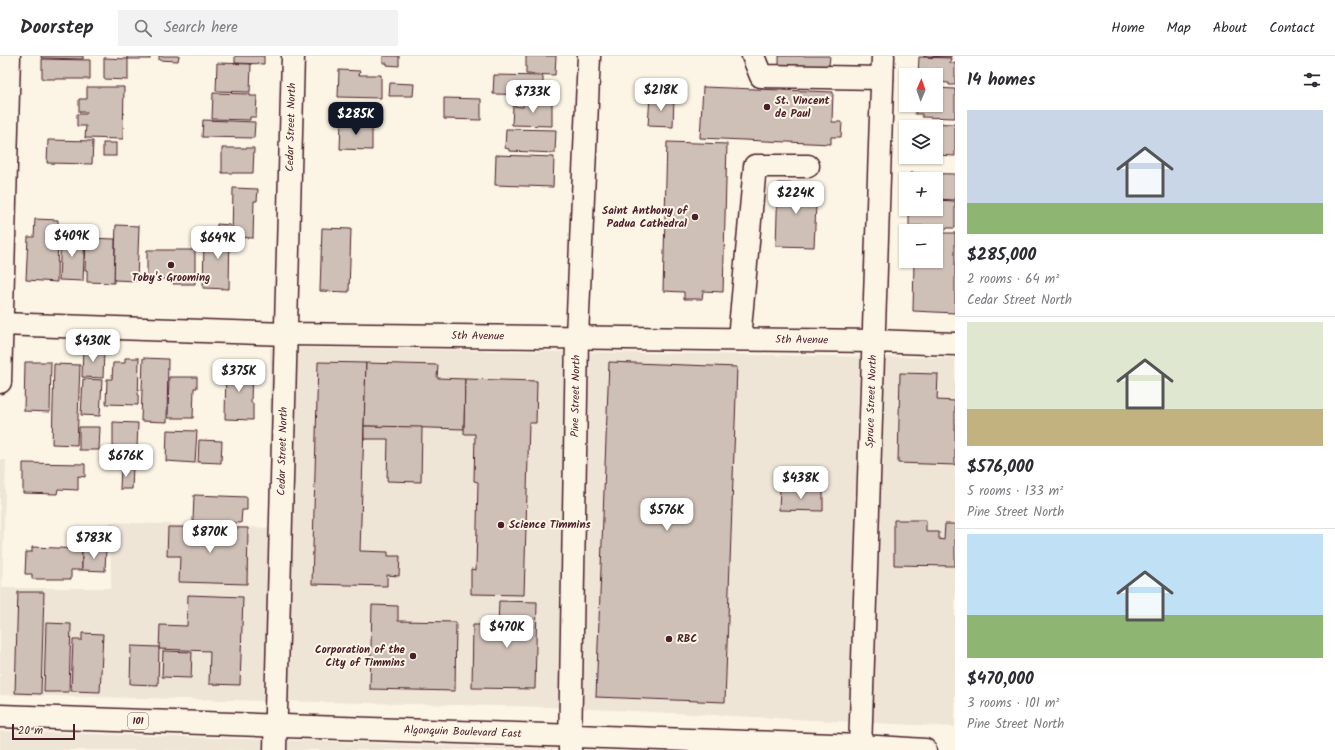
<!DOCTYPE html>
<meta charset="utf-8">
<style>
:root{--surface:#fff;--page:#f2f2f3;--text:#2b2b33;--muted:#7c7c81;--line:#e1e1e2;--accent:#111827}
body{margin:0;font-family:Kalam,sans-serif;background:var(--page);color:var(--text);height:100vh;display:flex;flex-direction:column;font-size:15px;white-space:nowrap}
*{box-sizing:border-box;margin:0}
p{font-size:13px;color:var(--muted)}
.icon{flex:none;width:22px;height:22px;fill:none;stroke:currentColor;stroke-width:2;stroke-linecap:round;stroke-linejoin:round}
.map{position:relative;flex:1;overflow:hidden}
.details{display:flex;flex-direction:column;background:var(--surface);width:380px}
.details>*{flex:none}
.needle{width:26px;rotate:2deg}
.tools{position:absolute;left:899px;top:12px;display:grid;gap:8px}
.tools a{display:grid;place-items:center;width:44px;height:44px;border-radius:0px;background:var(--surface);box-shadow:0 1px 3px #0004;font-size:20px}
.scale{position:absolute;left:12px;bottom:10px;width:63px;box-sizing:border-box;padding-left:4px;border:2px solid #4a1f2b;border-top:0;font-size:11px;line-height:14px;white-space:nowrap;color:#4a1f2b;-webkit-text-stroke:3px #fcf5e5;paint-order:stroke}
.price{position:absolute;translate:-50% -34px;padding:0 9px;border-radius:8px;background:#fff;color:#222;font-size:13px;line-height:26px;filter:drop-shadow(0 1px 2px #0008)}
.price::after{content:'';position:absolute;left:50%;top:24px;width:12px;height:9px;margin-left:-6px;background:inherit;clip-path:polygon(0 0,100% 0,50% 100%)}
.price.selected{background:var(--accent);color:#fff}
ul{padding:0;list-style:none}
li{display:grid;align-content:center;gap:8px;height:212px;padding:0 12px}
li+li{border-top:1px solid var(--line)}
li span{display:grid;place-items:center;height:124px;border-radius:0px;color:#555}
li>.icon{margin-inline-start:auto}
span .icon{width:72px;height:72px;fill:#fffc;stroke-width:1}
li b{font-size:17px}
h2{display:flex;justify-content:space-between;align-items:center;height:48px;padding:0 12px;font-size:17px}
header{display:flex;align-items:center;gap:24px;box-sizing:border-box;height:56px;padding:0 20px;background:var(--surface);border-bottom:1px solid var(--line)}
header strong{font-size:19px}
nav{display:flex;gap:22px;margin-inline-start:auto;font-size:14px}
.search{width:280px;height:36px;background:var(--page);display:flex;align-items:center;gap:10px;box-sizing:border-box;padding:0 14px;border-radius:0px;color:var(--muted);font-size:15px}
main{display:flex;flex:1;min-height:0}
.map>svg:first-child{display:block}
.built{fill:#eee5d7}
.building{fill:#cfc0b7;stroke:#4a1f2b}
.lines{fill:none;stroke-linecap:round;stroke-linejoin:round}
.minor-casing{stroke:#4a1f2b;stroke-width:25}
.major-casing{stroke:#4a1f2b;stroke-width:25}
.minor{stroke:#fcf5e5;stroke-width:22}
.major{stroke:#fcf5e5;stroke-width:22}
.poi-dot{fill:#4a1f2b;stroke:#fcf5e5;stroke-width:1.5}
.labels{text-anchor:middle;dominant-baseline:central;stroke-width:4;stroke-linejoin:round;paint-order:stroke}
.shield{fill:#fcf5e5;stroke:#7f5f63;stroke-width:1}
.shield-label{font-size:10px;font-weight:bold;fill:#4a1f2b}
.poi-label{font-size:11px;font-weight:bold;fill:#4a1f2b;stroke:#fcf5e5;text-anchor:start}
.street-label{font-size:11px;fill:#4a1f2b;stroke:#fcf5e5}
</style>
<header>
<strong>Doorstep</strong>
<div class="search"><svg class="icon" aria-label="search" viewBox="0 0 24 24"><circle cx="10" cy="10" r="6"/><path d="M15 15l6 6"/></svg>Search here</div>
<nav><a>Home</a><a>Map</a><a>About</a><a>Contact</a></nav>
</header>
<main>
<div class="map">
<svg width="955" height="694" viewBox="0 0 955 694">
<rect width="100%" height="100%" fill="#fcf5e5"/>
<filter id="ink" filterUnits="userSpaceOnUse"><feTurbulence type="fractalNoise" baseFrequency=".025" numOctaves="2"/><feDisplacementMap in="SourceGraphic" scale="8" xChannelSelector="R" yChannelSelector="G"/><feConvolveMatrix kernelMatrix="1 2 1 2 8 2 1 2 1" color-interpolation-filters="sRGB"/></filter>
<g filter="url(#ink)">
<g class="built">
<polygon points="270,291 955,302 955,671 550,651 0,639 0,404 6,404 2,532 111,532 110,466 269,472"/>
<polygon points="0,675 586,694 0,694"/>
</g>
<g class="building">
<polygon points="41,0 83,0 83,3 41,2"/>
<rect x="127" y="0" width="23" height="3"/>
<polygon points="159,0 179,0 178,5 159,4"/>
<polygon points="235,0 264,0 264,8 235,7"/>
<polygon points="383,0 399,0 399,10 387,9 387,7 383,7"/>
<polygon points="526,0 556,0 555,19 526,18"/>
<polygon points="779,0 830,0 829,10 779,9"/>
<polygon points="923,0 951,0 951,1"/>
<polygon points="919,1 951,2 950,7 955,7 955,29 949,29 949,27 936,26 936,19 918,19"/>
<polygon points="104,2 128,3 128,24 104,23"/>
<polygon points="42,3 90,4 90,23 42,23"/>
<polygon points="217,7 251,8 250,36 216,35"/>
<polygon points="339,14 360,15 359,19 381,19 381,42 338,41"/>
<polygon points="494,19 543,20 543,39 493,38"/>
<polygon points="390,27 414,28 413,40 389,40"/>
<polygon points="87,31 124,31 123,83 85,82 86,70 77,70 77,58 86,58 87,56 79,56 79,43 87,43"/>
<polygon points="703,31 833,36 832,66 842,66 841,81 831,81 831,88 700,82"/>
<polygon points="936,32 955,33 955,62 922,61 922,58 915,58 916,49 936,49"/>
<polygon points="213,37 250,38 250,40 257,40 256,61 250,61 250,64 212,63"/>
<polygon points="650,40 674,41 673,71 648,70"/>
<polygon points="444,42 481,43 481,64 444,63"/>
<polygon points="523,45 552,46 552,70 512,69 513,50 523,51"/>
<polygon points="203,64 255,66 254,82 202,81"/>
<polygon points="341,65 372,66 372,94 340,93"/>
<polygon points="922,67 955,68 955,100 936,99 936,71 921,71"/>
<polygon points="506,73 556,74 555,97 509,95 509,93 505,92"/>
<polygon points="48,84 93,85 92,108 47,107"/>
<polygon points="667,86 727,88 723,236 703,235 702,243 684,243 684,236 663,235"/>
<rect x="103" y="87" width="13" height="13"/>
<polygon points="222,92 254,92 253,117 222,117"/>
<polygon points="496,99 554,101 553,131 495,129"/>
<polygon points="910,117 955,118 955,144 936,143 936,123 910,123"/>
<polygon points="778,127 817,128 814,191 776,190"/>
<polygon points="233,132 258,133 257,145 254,145 253,182 232,181"/>
<polygon points="936,144 955,145 955,172 947,172 946,174 924,174 925,170 909,170 909,153 936,153"/>
<polygon points="35,163 58,164 57,226 26,224 28,181 34,181"/>
<polygon points="217,168 230,169 229,233 203,232 204,187 217,188"/>
<polygon points="116,169 139,170 137,225 114,224"/>
<polygon points="322,172 351,173 349,236 320,235"/>
<polygon points="936,177 955,177 955,257 913,255 914,205 936,205"/>
<polygon points="61,179 85,179 83,225 59,224"/>
<polygon points="86,182 115,183 114,227 87,226 87,214 85,214"/>
<polygon points="147,194 195,194 195,228 173,228 173,223 147,223"/>
<polygon points="83,291 98,292 98,295 104,295 103,322 82,321"/>
<polygon points="125,302 139,302 138,349 106,348 107,323 112,323 113,307 125,307"/>
<polygon points="143,302 168,303 167,366 141,365"/>
<polygon points="25,306 51,306 50,356 24,355"/>
<polygon points="318,306 366,307 360,495 388,496 388,500 400,500 399,520 387,519 387,530 312,528"/>
<polygon points="609,306 737,311 725,646 596,641"/>
<polygon points="366,307 438,309 437,322 465,323 464,373 364,370"/>
<polygon points="54,308 80,309 77,389 52,388"/>
<polygon points="226,309 252,310 251,347 253,347 253,364 225,363"/>
<polygon points="900,317 938,318 937,344 955,345 955,409 898,407"/>
<polygon points="169,321 197,321 197,332 194,332 193,362 168,362"/>
<polygon points="83,323 102,324 100,360 81,359"/>
<polygon points="465,323 537,325 536,367 529,367 524,539 471,538 471,513 476,514 478,426 474,425 475,378 464,378"/>
<polygon points="113,366 138,367 137,392 113,391"/>
<polygon points="364,370 422,371 421,426 387,425 388,383 364,383"/>
<polygon points="79,371 100,371 99,394 79,394"/>
<polygon points="167,374 197,375 195,407 166,405"/>
<polygon points="199,384 222,385 221,407 198,406"/>
<polygon points="23,407 85,408 85,421 78,420 78,434 58,433 57,438 23,437"/>
<polygon points="121,411 133,411 132,433 120,433"/>
<polygon points="780,432 823,433 823,455 779,454"/>
<polygon points="194,439 247,441 247,454 242,454 241,467 193,465"/>
<polygon points="894,464 926,464 926,476 939,476 939,483 944,484 945,468 955,468 955,510 894,509"/>
<polygon points="168,471 248,472 247,528 179,526 180,500 167,500"/>
<polygon points="32,491 82,493 82,514 71,514 71,523 32,523 32,518 25,518 26,496 32,496"/>
<polygon points="82,493 106,493 105,515 82,514"/>
<polygon points="18,536 44,536 41,638 15,637"/>
<polygon points="188,539 243,541 240,629 209,628 210,595 159,593 160,569 187,570"/>
<polygon points="499,545 537,546 535,633 472,632 473,569 498,569"/>
<polygon points="372,549 398,550 398,565 456,566 455,635 370,633"/>
<polygon points="46,567 71,568 69,636 44,636"/>
<polygon points="82,577 103,578 100,636 71,635 73,584 82,584"/>
<polygon points="131,590 159,591 158,629 130,628"/>
<polygon points="163,595 192,596 191,622 162,621"/>
</g>
<g class="lines">
<defs>
<g id="minor">
<polyline points="753,0 761,20 882,22"/>
<path id="s1" d="M 0,268 L 287,278 L 874,285 L 955,288"/>
<polyline points="739,283 755,110 808,110"/>
<polyline points="0,326 9,0"/>
<path id="s2" d="M 275,694 L 293,0"/>
<path id="s3" d="M 570,694 L 577,281 L 589,0"/>
<path id="s4" d="M 860,694 L 883,0"/>
</g>
<g id="major">
<path id="s5" d="M 0,660 L 861,690 L 925,694"/>
</g>
</defs>
<use href="#minor" class="minor-casing"/>
<use href="#major" class="major-casing"/>
<use href="#minor" class="minor"/>
<use href="#major" class="major"/>
</g>
</g>
<g class="poi-dot">
<circle cx="767" cy="51" r="4"/>
<circle cx="695" cy="161" r="4"/>
<circle cx="171" cy="209" r="4"/>
<circle cx="501" cy="469" r="4"/>
<circle cx="669" cy="583" r="4"/>
<circle cx="413" cy="600" r="4"/>
</g>
<g class="labels">
<rect class="shield" x="128" y="657" width="20" height="16" rx="3"/>
<g class="shield-label">
<text x="138" y="665">101</text>
</g>
<g class="poi-label">
<text x="775" y="45">St. Vincent<tspan x="775" dy="13">de Paul</tspan></text>
<text x="687" y="155" text-anchor="end">Saint Anthony of<tspan x="687" dy="13">Padua Cathedral</tspan></text>
<text x="171" y="222" text-anchor="middle">Toby's Grooming</text>
<text x="509" y="469">Science Timmins</text>
<text x="677" y="583">RBC</text>
<text x="405" y="594" text-anchor="end">Corporation of the<tspan x="405" dy="13">City of Timmins</tspan></text>
</g>
<g class="street-label">
<text stroke="none"><textPath href="#s2" startOffset="623">Cedar Street North</textPath></text>
<text stroke="none"><textPath href="#s1" startOffset="478">5th Avenue</textPath></text>
<text stroke="none"><textPath href="#s1" startOffset="802">5th Avenue</textPath></text>
<text stroke="none"><textPath href="#s3" startOffset="354">Pine Street North</textPath></text>
<text stroke="none"><textPath href="#s4" startOffset="349">Spruce Street North</textPath></text>
<text stroke="none"><textPath href="#s2" startOffset="299">Cedar Street North</textPath></text>
<text stroke="none"><textPath href="#s5" startOffset="463">Algonquin Boulevard East</textPath></text>
</g>
</g>
</svg>
<div class="tools">
<a><svg class="needle" viewBox="-14 -14 28 28"><path d="M0-13l5 13h-10z" fill="#e53935"/><path d="M0 13l5-13h-10z" fill="#7c7c81"/></svg></a>
<a><svg class="icon" aria-label="layers" viewBox="0 0 24 24"><path d="M12 4l9 5-9 5-9-5zM3 14l9 5 9-5"/></svg></a>
<a>+</a>
<a>−</a>
</div>
<div class="scale">20 m</div>
<b class="price" style="left:661px;top:56px">$218K</b>
<b class="price" style="left:533px;top:58px">$733K</b>
<b class="price selected" style="left:356px;top:80px">$285K</b>
<b class="price" style="left:796px;top:159px">$224K</b>
<b class="price" style="left:72px;top:202px">$409K</b>
<b class="price" style="left:218px;top:204px">$649K</b>
<b class="price" style="left:93px;top:307px">$430K</b>
<b class="price" style="left:239px;top:337px">$375K</b>
<b class="price" style="left:126px;top:422px">$676K</b>
<b class="price" style="left:801px;top:444px">$438K</b>
<b class="price" style="left:667px;top:476px">$576K</b>
<b class="price" style="left:210px;top:498px">$870K</b>
<b class="price" style="left:94px;top:504px">$783K</b>
<b class="price" style="left:507px;top:593px">$470K</b>
</div>
<section class="details">
<h2>14 homes<svg class="icon" aria-label="filters" viewBox="0 0 24 24"><path d="M4 7h16M4 17h16"/><circle cx="9" cy="7" r="2"/><circle cx="15" cy="17" r="2"/></svg></h2>
<ul>
<li><span style="background:linear-gradient(#c9d6e8 75%,#8fb573 0)"><svg class="icon" aria-label="home" viewBox="0 0 24 24"><path d="M3 11l9-7 9 7M6 9v11h12V9"/></svg></span><div><b>$285,000</b><p>2 rooms · 64 m²</p><p>Cedar Street North</p></div></li>
<li><span style="background:linear-gradient(#dfe7d0 70%,#c2b280 0)"><svg class="icon" aria-label="home" viewBox="0 0 24 24"><path d="M3 11l9-7 9 7M6 9v11h12V9"/></svg></span><div><b>$576,000</b><p>5 rooms · 133 m²</p><p>Pine Street North</p></div></li>
<li><span style="background:linear-gradient(#bfe0f5 65%,#8fb573 0)"><svg class="icon" aria-label="home" viewBox="0 0 24 24"><path d="M3 11l9-7 9 7M6 9v11h12V9"/></svg></span><div><b>$470,000</b><p>3 rooms · 101 m²</p><p>Pine Street North</p></div></li>
</ul>
</section>
</main>
